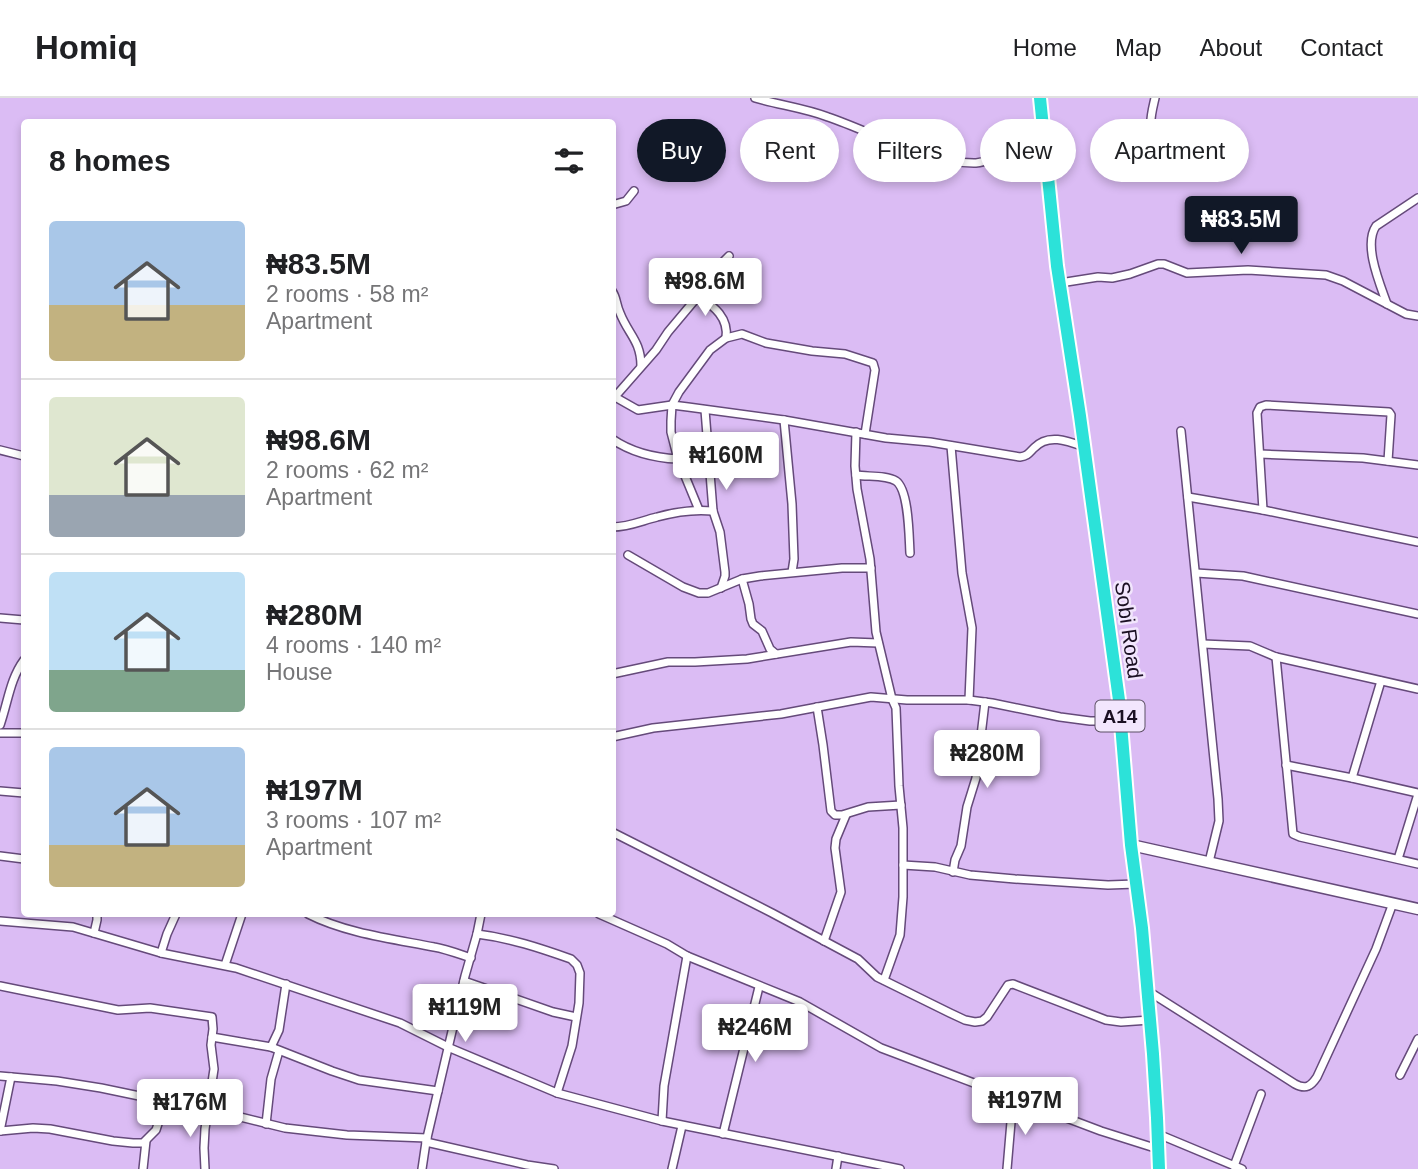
<!DOCTYPE html>
<meta charset="utf-8">
<style>
:root{--surface:#fff;--page:#f2f2f2;--text:#202124;--muted:#757577;--line:#e0e0e0;--accent:#111827}
body{margin:0;font-family:Arial,sans-serif;background:var(--page);color:var(--text);height:100vh;display:flex;flex-direction:column;font-size:26px;white-space:nowrap}
*{box-sizing:border-box;margin:0}
p{font-size:23px;color:var(--muted)}
.icon{flex:none;width:38px;height:38px;fill:none;stroke:currentColor;stroke-width:2;stroke-linecap:round;stroke-linejoin:round}
.map{position:relative;flex:1;overflow:hidden}
.drawer{position:absolute;left:21px;top:21px;width:595px;height:798px;display:flex;flex-direction:column;background:var(--surface);border-radius:7px;box-shadow:0 4px 10px #0003}
.drawer>*{flex:none}
.guide{position:absolute;left:637px;top:21px;width:665px;height:63px;display:flex;gap:14px}
.price{position:absolute;translate:-50% -60px;padding:0 16px;border-radius:7px;background:#fff;color:#222;font-size:23px;line-height:46px;filter:drop-shadow(0 2px 4px #0008)}
.price::after{content:'';position:absolute;left:50%;top:42px;width:21px;height:16px;margin-left:-10px;background:inherit;clip-path:polygon(0 0,100% 0,50% 100%)}
.price.selected{background:var(--accent);color:#fff}
ul{padding:0;list-style:none}
li{display:flex;align-items:center;gap:21px;height:175px;padding:0 28px}
li+li{border-top:2px solid var(--line)}
li span{display:grid;place-items:center;flex:none;width:196px;height:140px;border-radius:7px;color:#555}
li>.icon{margin-inline-start:auto}
span .icon{width:84px;height:84px;fill:#fffc;stroke-width:1}
li b{font-size:30px}
h2{display:flex;justify-content:space-between;align-items:center;height:84px;padding:0 28px;font-size:30px}
.tag{padding:0 24px;border-radius:32px;background:var(--surface);box-shadow:0 4px 10px #0003;font-size:24px;line-height:63px}
.tag.selected{background:var(--accent);color:#fff}
header{display:flex;align-items:center;gap:42px;box-sizing:border-box;height:98px;padding:0 35px;background:var(--surface);border-bottom:2px solid var(--line)}
header strong{font-size:33px}
nav{display:flex;gap:38px;margin-inline-start:auto;font-size:24px}
.map>svg:first-child{display:block}
.lines{fill:none;stroke-linecap:round;stroke-linejoin:round}
.street-casing{stroke:#654a7a;stroke-width:10}
.secondary-casing{stroke:#654a7a;stroke-width:13}
.highway-casing{stroke:#fff;stroke-width:16}
.street{stroke:#fff;stroke-width:7}
.secondary{stroke:#fff;stroke-width:10}
.highway{stroke:#2ce2d9;stroke-width:12}
.labels{text-anchor:middle;dominant-baseline:central;stroke-width:5;stroke-linejoin:round;paint-order:stroke}
.shield{fill:#f2e6fd;stroke:#5c5064;stroke-width:2}
.shield-label{font-size:19px;font-weight:bold;fill:#1b1023}
.street-label{font-size:21px;fill:#1b1023;stroke:#f2e6fd}
</style>
<header>
<strong>Homiq</strong>
<nav><a>Home</a><a>Map</a><a>About</a><a>Contact</a></nav>
</header>
<div class="map">
<svg width="1418" height="1071" viewBox="0 0 1418 1071">
<rect width="100%" height="100%" fill="#dbbcf4"/>
<g class="lines">
<defs>
<g id="street">
<path d="M 755,0 C 779,7 804,10 828,19 C 873,34 927,66 976,65 C 996,64 1009,43 1029,41 C 1034,40 1040,41 1045,42"/>
<path d="M 1155,0 C 1153,9 1150,19 1151,28 C 1152,54 1183,55 1201,51"/>
<polyline points="612,107 626,103 634,93"/>
<polyline points="1060,185 1098,179 1112,180 1130,176 1158,166 1164,166 1187,175 1248,172 1326,177 1343,183 1406,216 1418,218"/>
<path d="M 612,193 C 617,200 616,207 620,215 C 628,236 641,243 641,268"/>
<path d="M 698,197 C 713,208 729,219 726,240"/>
<path d="M 1387,206 C 1380,186 1363,147 1376,128 L 1418,100"/>
<path d="M 615,299 L 638,312 L 672,307 L 688,309 L 784,322 L 886,340 L 930,344 L 1020,359 C 1028,358 1029,355 1034,350 C 1048,335 1068,343 1084,349"/>
<polyline points="613,301 656,252 668,234 694,203 708,179 729,158"/>
<polyline points="705,312 713,413 720,434 725,474 725,478 721,490"/>
<polyline points="784,322 792,406 794,461 792,474"/>
<polyline points="1181,333 1218,701 1219,723 1209,764"/>
<polyline points="856,334 855,368 857,391 870,461 876,534 892,601 896,610 899,688 903,730 903,799 900,837 884,882"/>
<path d="M 612,341 C 631,354 656,360 678,361"/>
<polyline points="951,348 962,475 972,530 969,602"/>
<polyline points="0,352 24,358"/>
<polyline points="1260,356 1363,360 1418,367"/>
<path d="M 856,377 C 868,379 886,377 896,383 C 909,392 909,439 910,455"/>
<polyline points="1188,399 1263,412 1418,444"/>
<polyline points="699,412 678,361 671,334 671,323 672,307 679,294 710,252 726,240 742,236 766,245 812,253 845,256 873,265 875,272 865,336"/>
<polyline points="1263,412 1257,315 1260,309 1266,307 1389,314 1391,317 1388,363"/>
<path d="M 612,429 C 629,429 641,423 657,419 C 675,414 694,411 713,413"/>
<polyline points="628,457 683,489 699,495 708,495 742,481 760,478 842,470 871,470"/>
<polyline points="1196,475 1243,478 1418,516"/>
<polyline points="742,481 749,506 751,521 753,526 762,533 770,551 776,556"/>
<polyline points="0,520 24,522"/>
<polyline points="1203,546 1250,548 1276,559 1418,591"/>
<polyline points="1276,559 1293,736 1300,739 1418,766"/>
<polyline points="612,576 668,564 695,564 747,561 851,544 878,545"/>
<polyline points="817,609 823,647 831,713 835,717 842,717 868,709 901,707"/>
<path d="M 0,627 C 8,604 10,581 24,562"/>
<polyline points="0,635 24,635"/>
<polyline points="612,639 653,630 781,616 871,599 907,602 969,602 992,605 1060,619 1090,623 1120,623"/>
<polyline points="1286,667 1352,680 1418,695"/>
<polyline points="1352,680 1381,583"/>
<polyline points="0,693 24,695"/>
<polyline points="612,734 772,815 858,861 877,879 950,915 965,922 975,924 982,923 987,919 1008,887 1013,886 1106,922 1121,924 1150,922"/>
<polyline points="0,758 24,761"/>
<polyline points="1398,761 1418,696"/>
<polyline points="903,767 935,769 970,777 1015,781 1108,787 1136,786"/>
<polyline points="953,774 955,762 961,748 967,709 976,680 985,604"/>
<path d="M 308,816 C 345,835 393,841 434,849 C 446,851 459,856 471,860"/>
<polyline points="599,816 667,846 687,858 800,904 881,950 1101,1033 1158,1051"/>
<polyline points="0,823 73,829 161,855 236,870 400,925 450,950 557,995 662,1023 900,1071"/>
<polyline points="94,835 97,822 97,816"/>
<path d="M 477,836 C 510,840 540,850 571,861 L 577,867 L 580,875 L 579,905 L 572,948 L 557,995"/>
<polyline points="824,843 841,794 835,750 836,741 846,717"/>
<polyline points="161,855 167,836 176,816"/>
<polyline points="225,867 242,816"/>
<polyline points="464,883 553,914 576,919"/>
<polyline points="0,888 118,912 150,910 212,919 213,931 211,947 214,971 205,1031 204,1050 205,1071"/>
<path d="M 1148,893 L 1295,986 C 1306,992 1311,988 1317,979 L 1376,851 L 1393,805"/>
<polyline points="212,939 271,949 332,973 359,982 438,993"/>
<polyline points="271,949 279,932 286,886"/>
<polyline points="1400,977 1418,941"/>
<polyline points="0,978 57,983 101,990 192,1009 216,1013 285,1030 347,1037 427,1040"/>
<polyline points="662,1023 664,988 687,858"/>
<polyline points="266,1026 271,981 279,953"/>
<polyline points="0,1033 33,1030 50,1031 113,1043 133,1045 143,1045 156,1032 165,1004"/>
<polyline points="0,1033 11,979"/>
<polyline points="723,1036 759,889"/>
<polyline points="1158,1036 1242,1071"/>
<polyline points="426,1044 527,1067 554,1071"/>
<polyline points="1234,1068 1261,996"/>
<polyline points="143,1071 146,1043"/>
<polyline points="422,1071 426,1044 465,878 477,836 481,816"/>
<polyline points="672,1071 682,1028"/>
<polyline points="836,1071 838,1058"/>
<polyline points="1007,1071 1011,1024 1017,1001"/>
</g>
<polyline id="secondary" points="1131,747 1418,811"/>
<polyline id="highway" points="1040,0 1057,168 1080,318 1119,602 1131,747 1142,830 1153,956 1157,1020 1159,1071"/>
</defs>
<use href="#street" class="street-casing"/>
<use href="#secondary" class="secondary-casing"/>
<use href="#highway" class="highway-casing"/>
<use href="#street" class="street"/>
<use href="#secondary" class="secondary"/>
<use href="#highway" class="highway"/>
</g>
<g class="labels">
<rect class="shield" x="1095.5" y="602.5" width="49" height="31" rx="5"/>
<g class="shield-label">
<text x="1120" y="618">A14</text>
</g>
<g class="street-label">
<text transform="translate(1129 532) rotate(82)">Sobi Road</text>
</g>
</g>
</svg>
<b class="price selected" style="left:1241px;top:158px">₦83.5M</b>
<b class="price" style="left:705px;top:220px">₦98.6M</b>
<b class="price" style="left:726px;top:394px">₦160M</b>
<b class="price" style="left:987px;top:692px">₦280M</b>
<b class="price" style="left:465px;top:946px">₦119M</b>
<b class="price" style="left:755px;top:966px">₦246M</b>
<b class="price" style="left:1025px;top:1039px">₦197M</b>
<b class="price" style="left:190px;top:1041px">₦176M</b>
<div class="guide">
<a class="tag selected">Buy</a>
<a class="tag">Rent</a>
<a class="tag">Filters</a>
<a class="tag">New</a>
<a class="tag">Apartment</a>
</div>
<section class="drawer">
<h2>8 homes<svg class="icon" aria-label="filters" viewBox="0 0 24 24"><path d="M4 7h16M4 17h16"/><circle cx="9" cy="7" r="2"/><circle cx="15" cy="17" r="2"/></svg></h2>
<ul>
<li><span style="background:linear-gradient(#a9c7e8 60%,#c2b280 0)"><svg class="icon" aria-label="home" viewBox="0 0 24 24"><path d="M3 11l9-7 9 7M6 9v11h12V9"/></svg></span><div><b>₦83.5M</b><p>2 rooms · 58 m²</p><p>Apartment</p></div></li>
<li><span style="background:linear-gradient(#dfe7d0 70%,#9aa5b1 0)"><svg class="icon" aria-label="home" viewBox="0 0 24 24"><path d="M3 11l9-7 9 7M6 9v11h12V9"/></svg></span><div><b>₦98.6M</b><p>2 rooms · 62 m²</p><p>Apartment</p></div></li>
<li><span style="background:linear-gradient(#bfe0f5 70%,#7fa58c 0)"><svg class="icon" aria-label="home" viewBox="0 0 24 24"><path d="M3 11l9-7 9 7M6 9v11h12V9"/></svg></span><div><b>₦280M</b><p>4 rooms · 140 m²</p><p>House</p></div></li>
<li><span style="background:linear-gradient(#a9c7e8 70%,#c2b280 0)"><svg class="icon" aria-label="home" viewBox="0 0 24 24"><path d="M3 11l9-7 9 7M6 9v11h12V9"/></svg></span><div><b>₦197M</b><p>3 rooms · 107 m²</p><p>Apartment</p></div></li>
</ul>
</section>
</div>
